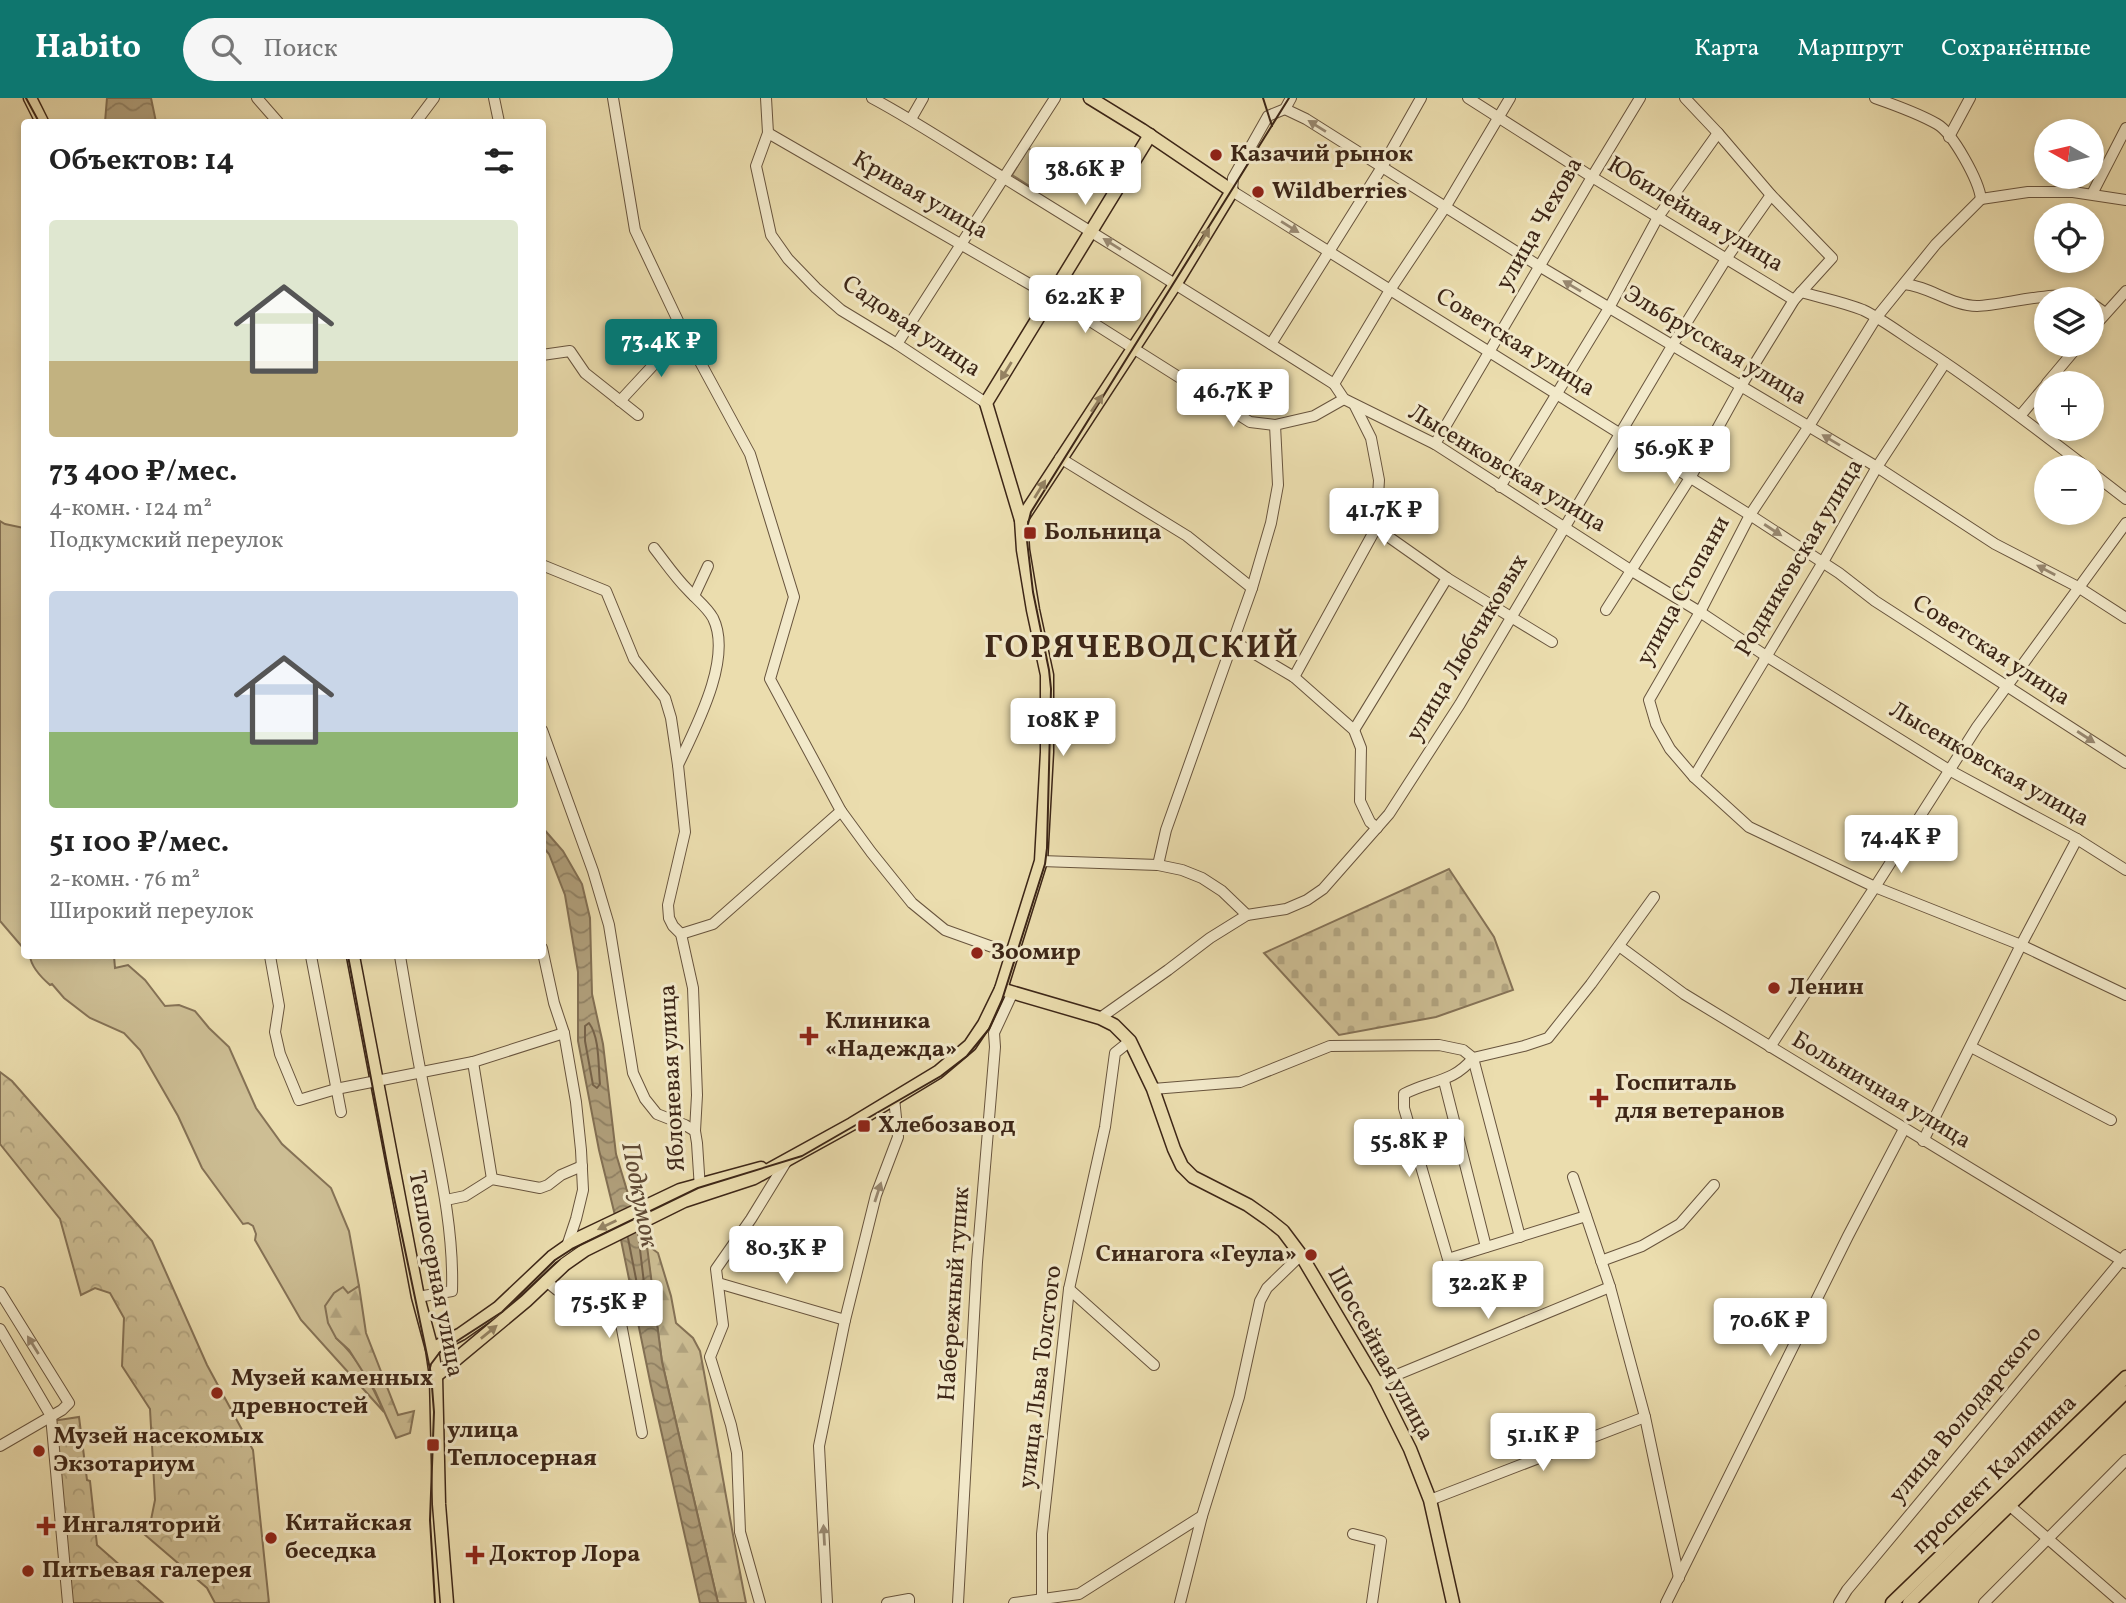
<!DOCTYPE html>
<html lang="ru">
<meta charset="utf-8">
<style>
:root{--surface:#fff;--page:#f6f6f6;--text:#222;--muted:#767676;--accent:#0f766e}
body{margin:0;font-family:Vollkorn,serif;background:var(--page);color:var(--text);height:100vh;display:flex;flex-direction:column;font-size:26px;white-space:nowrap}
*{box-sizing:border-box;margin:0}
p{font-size:23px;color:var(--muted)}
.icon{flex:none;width:38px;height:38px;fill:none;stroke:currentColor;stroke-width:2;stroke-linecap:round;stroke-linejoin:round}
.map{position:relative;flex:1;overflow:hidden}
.side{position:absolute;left:21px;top:21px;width:525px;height:840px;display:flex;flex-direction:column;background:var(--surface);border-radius:7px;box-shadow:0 4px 10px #0003}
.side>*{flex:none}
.needle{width:46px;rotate:278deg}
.buttons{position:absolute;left:2034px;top:21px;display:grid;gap:14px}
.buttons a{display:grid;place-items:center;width:70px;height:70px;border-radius:50%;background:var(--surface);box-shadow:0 4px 10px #0003;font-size:35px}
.price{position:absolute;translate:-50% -60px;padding:0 16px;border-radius:7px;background:#fff;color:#222;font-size:23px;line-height:46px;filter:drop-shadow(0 2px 4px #0008)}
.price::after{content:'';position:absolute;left:50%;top:42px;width:21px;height:16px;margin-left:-10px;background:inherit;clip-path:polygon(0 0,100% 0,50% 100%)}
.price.current{background:var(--accent);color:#fff}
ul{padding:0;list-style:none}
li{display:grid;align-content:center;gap:14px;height:371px;padding:0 28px}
li span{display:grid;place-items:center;height:217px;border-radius:7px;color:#555}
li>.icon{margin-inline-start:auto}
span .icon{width:126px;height:126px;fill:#fffc;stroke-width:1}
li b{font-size:30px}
h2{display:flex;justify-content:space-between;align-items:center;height:84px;padding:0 28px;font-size:30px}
header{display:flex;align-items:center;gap:42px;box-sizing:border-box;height:98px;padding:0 35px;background:var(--accent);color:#fff}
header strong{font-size:33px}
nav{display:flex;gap:38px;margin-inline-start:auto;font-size:24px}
.search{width:490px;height:63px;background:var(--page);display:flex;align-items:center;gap:18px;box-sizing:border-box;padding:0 24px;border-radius:38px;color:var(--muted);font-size:26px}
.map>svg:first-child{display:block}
.grass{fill:#cdbe94;stroke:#857256;stroke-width:2}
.forest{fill:url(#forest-firs);stroke:#857256;stroke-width:2}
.cemetery{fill:url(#cemetery-stones);stroke:#857256;stroke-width:2}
.park{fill:url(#park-crowns);stroke:#857256;stroke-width:2}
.water{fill:url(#water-waves);stroke:#826f53;stroke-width:2}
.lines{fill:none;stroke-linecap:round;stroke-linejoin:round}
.shore{stroke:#766249;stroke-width:2}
.minor-casing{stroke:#68543d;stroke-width:12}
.major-casing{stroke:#3d2617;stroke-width:15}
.minor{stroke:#f2e9ca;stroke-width:10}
.major{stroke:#ebddae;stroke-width:12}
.tram{stroke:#3d2617;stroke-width:2}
.oneway{fill:#988870}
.oneway2{fill:#948262}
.poi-dot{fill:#8f2418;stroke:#f2e9ca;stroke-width:2.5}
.labels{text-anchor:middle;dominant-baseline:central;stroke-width:6;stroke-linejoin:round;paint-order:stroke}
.poi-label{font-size:24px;font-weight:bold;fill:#3d2617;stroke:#f2e9ca;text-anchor:start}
.street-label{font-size:24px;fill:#3d2617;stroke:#f2e9ca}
.water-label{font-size:26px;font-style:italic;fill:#604a35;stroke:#f2e9ca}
.district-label{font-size:32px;font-weight:bold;letter-spacing:2px;fill:#3d2617;stroke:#f2e9ca}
</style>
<header>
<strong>Habito</strong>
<div class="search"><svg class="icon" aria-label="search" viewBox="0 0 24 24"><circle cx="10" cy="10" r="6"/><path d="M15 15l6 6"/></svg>Поиск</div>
<nav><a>Карта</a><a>Маршрут</a><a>Сохранённые</a></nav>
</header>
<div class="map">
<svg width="2126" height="1505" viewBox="0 0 2126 1505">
<defs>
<pattern id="forest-firs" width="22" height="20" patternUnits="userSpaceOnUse" patternTransform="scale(1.75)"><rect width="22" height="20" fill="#cdbe94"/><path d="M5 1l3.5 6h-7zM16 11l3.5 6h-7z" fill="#b1a37f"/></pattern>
<pattern id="cemetery-stones" width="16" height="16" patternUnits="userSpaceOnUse" patternTransform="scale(1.75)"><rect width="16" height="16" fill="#cdbe94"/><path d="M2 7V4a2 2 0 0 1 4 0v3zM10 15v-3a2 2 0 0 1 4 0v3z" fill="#b1a37f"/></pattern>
<pattern id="park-crowns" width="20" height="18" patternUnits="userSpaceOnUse" patternTransform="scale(1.75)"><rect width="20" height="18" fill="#cdbe94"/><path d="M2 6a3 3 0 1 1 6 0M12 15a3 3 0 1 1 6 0" fill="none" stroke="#b1a37f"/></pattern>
<pattern id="water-waves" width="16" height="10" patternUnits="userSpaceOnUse" patternTransform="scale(1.75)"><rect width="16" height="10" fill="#b09f7b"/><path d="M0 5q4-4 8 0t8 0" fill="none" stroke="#908164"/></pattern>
</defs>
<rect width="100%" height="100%" fill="#ebddae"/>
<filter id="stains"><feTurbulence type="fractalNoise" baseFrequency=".00286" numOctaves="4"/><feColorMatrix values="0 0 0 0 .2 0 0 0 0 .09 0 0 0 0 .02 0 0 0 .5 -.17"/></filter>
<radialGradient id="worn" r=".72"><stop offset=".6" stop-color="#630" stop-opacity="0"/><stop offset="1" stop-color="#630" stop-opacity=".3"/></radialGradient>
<g class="grass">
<polygon points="1028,50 1048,62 1031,89 1012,77"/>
<polygon points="0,423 5,426 24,430 24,851 0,823"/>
<path d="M 30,858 L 114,858 L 115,870 L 128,867 L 145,882 L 165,908 L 179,907 L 195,913 L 209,930 L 229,949 L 256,1010 L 282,1046 L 331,1090 L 349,1133 L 359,1188 L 348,1196 L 336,1240 C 358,1259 372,1287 384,1314 L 301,1222 L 255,1142 L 256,1136 L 253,1128 L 248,1125 L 243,1126 L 202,1070 L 178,1018 L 140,952 L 124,935 L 90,920 L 64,900 L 52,886 L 50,887 C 42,880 31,868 30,858 Z"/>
</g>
<g class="forest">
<path d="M 646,1146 L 658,1155 L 671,1198 L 676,1225 L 693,1240 L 700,1253 C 716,1337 729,1421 746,1505 L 718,1505 L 662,1264 Z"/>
<polygon points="359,1188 366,1235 398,1317 414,1313 410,1335 396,1340 375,1293 349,1252 336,1240 328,1225 325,1208 334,1195 343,1189 348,1195"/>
</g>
<polygon class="cemetery" points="1449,771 1494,839 1513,892 1436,919 1339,937 1264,855"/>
<g class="park">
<polygon points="0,974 12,983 152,1143 207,1267 253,1352 269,1505 215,1505 207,1490 144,1436 151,1422 155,1402 150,1311 122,1268 124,1220 110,1195 95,1190 81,1197 60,1121 0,1046"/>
<polygon points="79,1319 87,1382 90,1383 97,1447 163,1505 68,1505 52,1323"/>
</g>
<g class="water">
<polygon points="107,0 151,0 156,24 105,24"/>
<polygon points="542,729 563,753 582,786 590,820 592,896 603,946 616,1056 629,1099 644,1125 662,1264 718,1505 700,1505 651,1288 621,1142 599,1052 578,943 578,874 565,797 549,756 543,749"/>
</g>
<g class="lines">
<g class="shore">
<path d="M 589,925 C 600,940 598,968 600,986 L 597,990 L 593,987 L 585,943 L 585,928 Z"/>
<polyline points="628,1140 637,1186 641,1188 644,1185 638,1135"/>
</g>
<defs>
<g id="minor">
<polyline points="257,0 278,24"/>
<polyline points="494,0 499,24"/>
<polyline points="613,0 635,132 679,225 750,356 794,499 770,581 841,713 871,754 912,805 945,832 1012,856"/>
<polyline points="766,0 768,35 756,68 771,137 788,161 816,190 841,212 897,246 986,305"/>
<path d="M 872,0 C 917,24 960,53 1004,80 C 1114,148 1224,216 1334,286 L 1344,301 L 1435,346 L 1632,473 L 1700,514 L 1766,558 L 1949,672 L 2077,741 L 2126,772"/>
<polyline points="1291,0 1285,11 1268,18 1233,80 1232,93 1750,417 1839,475 1875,503 2126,665"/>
<polyline points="1468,0 1592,79 1794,202"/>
<path d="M 1875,0 C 1895,7 1918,15 1937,26 C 1953,35 1979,83 1981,101 L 2028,94 L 2073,94 L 2126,102"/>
<polyline points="1285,11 1306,21 1539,168 1877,369 1995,446 2078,489 2126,520"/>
<polyline points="911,21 923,0"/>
<polyline points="416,24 434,0"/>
<polyline points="768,35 1052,199 1250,324 1275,327 1314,318 1344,301"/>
<polyline points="1949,39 1970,0"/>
<polyline points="2092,96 2126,30"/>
<polyline points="1981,101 1936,146 1876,220 1809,328 1750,417 1700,514 1649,602 1656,626 1670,651 1694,679 1749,729 1875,789 2021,847 2126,897"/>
<path d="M 1904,186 C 1929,188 1952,208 1977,208 C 2005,207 2062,190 2086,201"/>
<path d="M 1801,194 C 1822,200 1843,204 1863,212 C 1882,221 1900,235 1917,246 C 1976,284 2031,327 2086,369"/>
<polyline points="2091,205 2105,215"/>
<polyline points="2091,232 2126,193"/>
<polyline points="897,246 1055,0"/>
<polyline points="1271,246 1382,69 1421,0"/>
<polyline points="542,257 570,253 585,275 638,317"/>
<polyline points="2047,285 2079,247"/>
<polyline points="1334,286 1390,192 1446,108 1510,0"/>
<polyline points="620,303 658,262 688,241"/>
<polyline points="2020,318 2046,287"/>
<polyline points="1435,346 1592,79 1640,0"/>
<polyline points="1060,360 1187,438 1252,490"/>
<polyline points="2091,374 2126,401"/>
<polyline points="1500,389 1609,210 1658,119 1718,35"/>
<polyline points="1376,430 1447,480 1552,544"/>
<path d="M 654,450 C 665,464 675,479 688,492 C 696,501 707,509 713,520 C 733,560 696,629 678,667"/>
<polyline points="542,467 606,493 634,561 665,600 671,620 678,667 685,734 668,807 669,820 673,828 681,836 693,890 697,997 695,1033 697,1045 700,1091"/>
<polyline points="694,498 708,468"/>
<polyline points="1606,512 1690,380 1741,288 1794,202 1832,160 1771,97 1718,35 1685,0"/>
<polyline points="1233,543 1294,579 1354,632 1361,650 1360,703 1370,724 1377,730"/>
<polyline points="1294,579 1376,430 1379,382 1371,340 1355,308"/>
<polyline points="542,632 593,773 609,827 633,975 645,1001 657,1016 685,1027 695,1033"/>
<polyline points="1354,632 1447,480"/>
<polyline points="1694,679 1823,464 1877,369 1945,265"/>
<polyline points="1041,763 1158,767 1182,772 1202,780 1222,793 1247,817"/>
<polyline points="1158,767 1166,732 1252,490 1271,425 1278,387 1275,327"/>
<polyline points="681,836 713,826 841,713"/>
<polyline points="1619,848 1684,896 2126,1165"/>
<polyline points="542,850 554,905 564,935 576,1004 581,1052 583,1092 576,1121 567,1148"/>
<polyline points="270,858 279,908 275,934 280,956 299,1002 336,991 473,964 564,935"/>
<polyline points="311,858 341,1014"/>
<path d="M 400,858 C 408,905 416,953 426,1001 C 438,1064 454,1128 452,1193 L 418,1199"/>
<polyline points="1100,920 1168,872 1210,840 1247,817 1286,811 1307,802 1323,791 1389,716 1460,606 1672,248 1726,161 1771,97"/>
<polyline points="1770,949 1875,789 1977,629 2126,425"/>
<polyline points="1971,949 2111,1022"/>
<path d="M 1473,960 C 1453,985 1430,982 1404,996 L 1404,1010 L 1448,1161 L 1586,1118"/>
<polyline points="1473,960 1520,1139"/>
<polyline points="473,964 492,1081"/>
<polyline points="1444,983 1486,1149"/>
<polyline points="1153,991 1240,984 1330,948 1439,947 1463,952 1473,960 1524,948 1548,940 1591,886 1654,799"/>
<polyline points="1923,1043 2021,847 2077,741"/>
<polyline points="1573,1079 1610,1189 1645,1319 1679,1480"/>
<polyline points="446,1102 465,1098 492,1081 540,1090 548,1087 561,1077 582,1068"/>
<polyline points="1601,1163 1642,1148 1680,1126 1714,1087"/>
<polyline points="546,1183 557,1192 617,1205 642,1335"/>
<polyline points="718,1185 845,1222"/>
<polyline points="1069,1191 1154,1267"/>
<polyline points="0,1194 69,1305 62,1312 0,1348"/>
<polyline points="0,1231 51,1318 68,1505"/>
<polyline points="1377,1285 1610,1189"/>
<polyline points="1430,1402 1645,1319"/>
<polyline points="2009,1407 2122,1505"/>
<polyline points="1353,1436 1381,1443 1372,1505"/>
<polyline points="760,1505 740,1434 737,1355 731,1327 710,1259 723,1227 716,1171 751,1121 786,1064"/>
<polyline points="827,1505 819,1348 845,1222 876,1097 898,1039 894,1000"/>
<polyline points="887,1505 909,1501 909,1505"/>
<polyline points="958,1505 977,1164 995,949 994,935 1013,894"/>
<polyline points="1014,1505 1079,1496 1202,1418"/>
<polyline points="1042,1505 1042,1436 1069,1191 1105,1029 1115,955 1130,943"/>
<polyline points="1180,1505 1202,1418 1239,1299 1260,1203 1267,1190 1301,1157"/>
<polyline points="1666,1505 1848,1138 1904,1031"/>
<polyline points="1839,1505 1847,1492 2126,1157"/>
<polyline points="1984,1505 2126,1362"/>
</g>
<g id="major">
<polyline points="30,0 42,24"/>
<polyline points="1021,422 1176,185 1232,93 1142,32 1090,0"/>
<polyline points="353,858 418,1199 432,1251 436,1278 439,1406 447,1505"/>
<polyline points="1001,891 1100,920 1114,927 1130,943 1153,991 1174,1051 1182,1068 1193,1079 1248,1107 1268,1121 1283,1133 1301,1157 1377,1285 1410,1351 1430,1402 1453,1505"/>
<polyline points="432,1251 461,1236 498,1210 552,1159 579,1140 680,1092 761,1070"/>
<polyline points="436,1278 526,1203 565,1166 585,1152 684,1103 754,1080 852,1026 938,974 970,947 984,926 1001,891 1041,763 1047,654 1047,577 1033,512 1023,452 1021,422 986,305 1150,37"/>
<polyline points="1892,1505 2126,1279"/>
<polyline points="1909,1505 2126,1294"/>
</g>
</defs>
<use href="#minor" class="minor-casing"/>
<use href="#major" class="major-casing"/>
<use href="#minor" class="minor"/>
<use href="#major" class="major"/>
<g class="tram">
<polyline points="26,0 39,24"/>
<polyline points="1263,0 1272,28"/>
<polyline points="348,858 388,1071 431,1276 434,1314 430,1422 435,1505"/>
<polyline points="428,1277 431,1266 440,1254 502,1214 555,1162 572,1151 698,1090 802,1058 941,978 967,958 989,931 1002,902 1045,766 1047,750 1051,591 1049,572 1033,494 1026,434 1031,414 1289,0"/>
</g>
</g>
<defs><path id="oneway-solid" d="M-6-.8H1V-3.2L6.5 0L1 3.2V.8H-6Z" transform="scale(1.75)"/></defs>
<g class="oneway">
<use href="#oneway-solid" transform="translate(1317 28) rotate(-148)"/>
<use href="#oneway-solid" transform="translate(1290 129) rotate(32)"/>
<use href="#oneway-solid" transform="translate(1112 146) rotate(-148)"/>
<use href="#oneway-solid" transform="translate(1572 188) rotate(-149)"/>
<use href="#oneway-solid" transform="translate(1831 342) rotate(-149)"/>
<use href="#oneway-solid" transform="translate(1773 432) rotate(33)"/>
<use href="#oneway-solid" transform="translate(2046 472) rotate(-152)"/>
<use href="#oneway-solid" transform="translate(2086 639) rotate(33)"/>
<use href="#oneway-solid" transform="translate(878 1094) rotate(-72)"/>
<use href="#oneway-solid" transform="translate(33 1247) rotate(-122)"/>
<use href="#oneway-solid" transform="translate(824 1437) rotate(-93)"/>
</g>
<g class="oneway2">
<use href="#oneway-solid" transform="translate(1204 139) rotate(-58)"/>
<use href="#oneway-solid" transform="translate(1006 273) rotate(122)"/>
<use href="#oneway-solid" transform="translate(1097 305) rotate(-56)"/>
<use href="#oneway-solid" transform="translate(1040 391) rotate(-58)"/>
<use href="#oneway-solid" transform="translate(607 1127) rotate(154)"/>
<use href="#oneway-solid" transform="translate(489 1234) rotate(-39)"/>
</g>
<g class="poi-dot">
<circle cx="1216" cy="57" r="7"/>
<circle cx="1258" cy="94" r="7"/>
<rect x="1023" y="428" width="14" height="14" rx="3.5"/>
<circle cx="977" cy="855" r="7"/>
<circle cx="1774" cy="890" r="7"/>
<path d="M805.5 927.5h7v7h7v7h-7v7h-7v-7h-7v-7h7z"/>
<path d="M1595.5 989.5h7v7h7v7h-7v7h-7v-7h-7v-7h7z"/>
<rect x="857" y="1021" width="14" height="14" rx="3.5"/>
<circle cx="1311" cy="1157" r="7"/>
<circle cx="217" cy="1295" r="7"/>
<rect x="426" y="1340" width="14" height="14" rx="3.5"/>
<circle cx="39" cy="1353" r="7"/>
<path d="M42.5 1417.5h7v7h7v7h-7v7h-7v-7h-7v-7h7z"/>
<circle cx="271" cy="1440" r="7"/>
<path d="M471.5 1446.5h7v7h7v7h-7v7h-7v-7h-7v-7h7z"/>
<circle cx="28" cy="1473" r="7"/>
</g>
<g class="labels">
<g class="poi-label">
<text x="1230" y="57">Казачий рынок</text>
<text x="1272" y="94">Wildberries</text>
<text x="1044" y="435">Больница</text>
<text x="991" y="855">Зоомир</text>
<text x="1788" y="890">Ленин</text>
<text x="825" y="924">Клиника<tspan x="825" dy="28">«Надежда»</tspan></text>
<text x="1615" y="986">Госпиталь<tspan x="1615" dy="28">для ветеранов</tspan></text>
<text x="878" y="1028">Хлебозавод</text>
<text x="1297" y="1157" text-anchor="end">Синагога «Геула»</text>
<text x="231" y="1281">Музей каменных<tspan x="231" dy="28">древностей</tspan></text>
<text x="447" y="1333">улица<tspan x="447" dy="28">Теплосерная</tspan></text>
<text x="53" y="1339">Музей насекомых<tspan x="53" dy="28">Экзотариум</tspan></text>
<text x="285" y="1426">Китайская<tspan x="285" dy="28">беседка</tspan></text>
<text x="62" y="1428">Ингаляторий</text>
<text x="489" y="1457">Доктор Лора</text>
<text x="42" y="1473">Питьевая галерея</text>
</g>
<g class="street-label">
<text transform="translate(920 98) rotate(30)">Кривая улица</text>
<text transform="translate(1695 117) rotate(31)">Юбилейная улица</text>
<text transform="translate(1540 126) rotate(-60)">улица Чехова</text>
<text transform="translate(911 229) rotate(34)">Садовая улица</text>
<text transform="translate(1515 245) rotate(32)">Советская улица</text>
<text transform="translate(1715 248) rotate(31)">Эльбрусская улица</text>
<text transform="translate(1507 371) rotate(31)">Лысенковская улица</text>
<text transform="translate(1800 460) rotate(-59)">Родниковская улица</text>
<text transform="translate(1684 493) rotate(-61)">улица Стопани</text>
<text transform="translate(1468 550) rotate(-59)">улица Любчиковых</text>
<text transform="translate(1991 553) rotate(33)">Советская улица</text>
<text transform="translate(1989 667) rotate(30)">Лысенковская улица</text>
<text transform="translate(673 980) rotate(-93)">Яблоневая улица</text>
<text transform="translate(1881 993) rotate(31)">Больничная улица</text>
<text transform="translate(435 1176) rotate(79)">Теплосерная улица</text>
<text transform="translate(955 1196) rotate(-86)">Набережный тупик</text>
<text transform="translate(1380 1256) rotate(61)">Шоссейная улица</text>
<text transform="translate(1041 1279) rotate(-83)">улица Льва Толстого</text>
<text transform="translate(1966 1317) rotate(-50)">улица Володарского</text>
<text transform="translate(1995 1377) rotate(-44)">проспект Калинина</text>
</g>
<g class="water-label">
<text transform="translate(639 1097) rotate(79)">Подкумок</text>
</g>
<g class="district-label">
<text x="1142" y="551">ГОРЯЧЕВОДСКИЙ</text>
</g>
</g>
<rect width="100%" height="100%" filter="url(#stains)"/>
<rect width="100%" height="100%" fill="url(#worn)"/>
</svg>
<div class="buttons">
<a><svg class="needle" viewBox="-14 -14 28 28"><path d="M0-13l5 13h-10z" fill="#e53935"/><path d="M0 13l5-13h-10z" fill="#767676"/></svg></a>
<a><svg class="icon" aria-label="locate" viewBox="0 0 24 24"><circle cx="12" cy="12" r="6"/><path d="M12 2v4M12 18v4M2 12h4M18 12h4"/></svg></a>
<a><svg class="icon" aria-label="layers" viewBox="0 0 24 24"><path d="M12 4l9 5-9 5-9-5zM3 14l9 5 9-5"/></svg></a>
<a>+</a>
<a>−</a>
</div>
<b class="price" style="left:1085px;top:109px">38.6K ₽</b>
<b class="price" style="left:1085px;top:237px">62.2K ₽</b>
<b class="price current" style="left:661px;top:281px">73.4K ₽</b>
<b class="price" style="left:1233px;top:331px">46.7K ₽</b>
<b class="price" style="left:1674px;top:388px">56.9K ₽</b>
<b class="price" style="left:1384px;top:450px">41.7K ₽</b>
<b class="price" style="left:1063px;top:660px">108K ₽</b>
<b class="price" style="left:1901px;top:777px">74.4K ₽</b>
<b class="price" style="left:1409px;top:1081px">55.8K ₽</b>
<b class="price" style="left:786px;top:1188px">80.3K ₽</b>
<b class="price" style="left:1488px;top:1223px">32.2K ₽</b>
<b class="price" style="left:609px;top:1242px">75.5K ₽</b>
<b class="price" style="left:1770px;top:1260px">70.6K ₽</b>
<b class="price" style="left:1543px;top:1375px">51.1K ₽</b>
<section class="side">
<h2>Объектов: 14<svg class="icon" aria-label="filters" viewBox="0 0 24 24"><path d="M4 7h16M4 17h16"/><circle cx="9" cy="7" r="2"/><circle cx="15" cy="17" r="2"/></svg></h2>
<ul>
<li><span style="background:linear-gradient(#dfe7d0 65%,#c2b280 0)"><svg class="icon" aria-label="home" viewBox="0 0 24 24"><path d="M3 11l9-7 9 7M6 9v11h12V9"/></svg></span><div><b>73 400 ₽/мес.</b><p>4-комн. · 124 m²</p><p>Подкумский переулок</p></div></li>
<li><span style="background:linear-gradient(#c9d6e8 65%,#8fb573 0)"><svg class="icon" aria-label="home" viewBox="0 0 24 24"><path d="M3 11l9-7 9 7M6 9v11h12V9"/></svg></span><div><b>51 100 ₽/мес.</b><p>2-комн. · 76 m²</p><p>Широкий переулок</p></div></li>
</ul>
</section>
</div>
